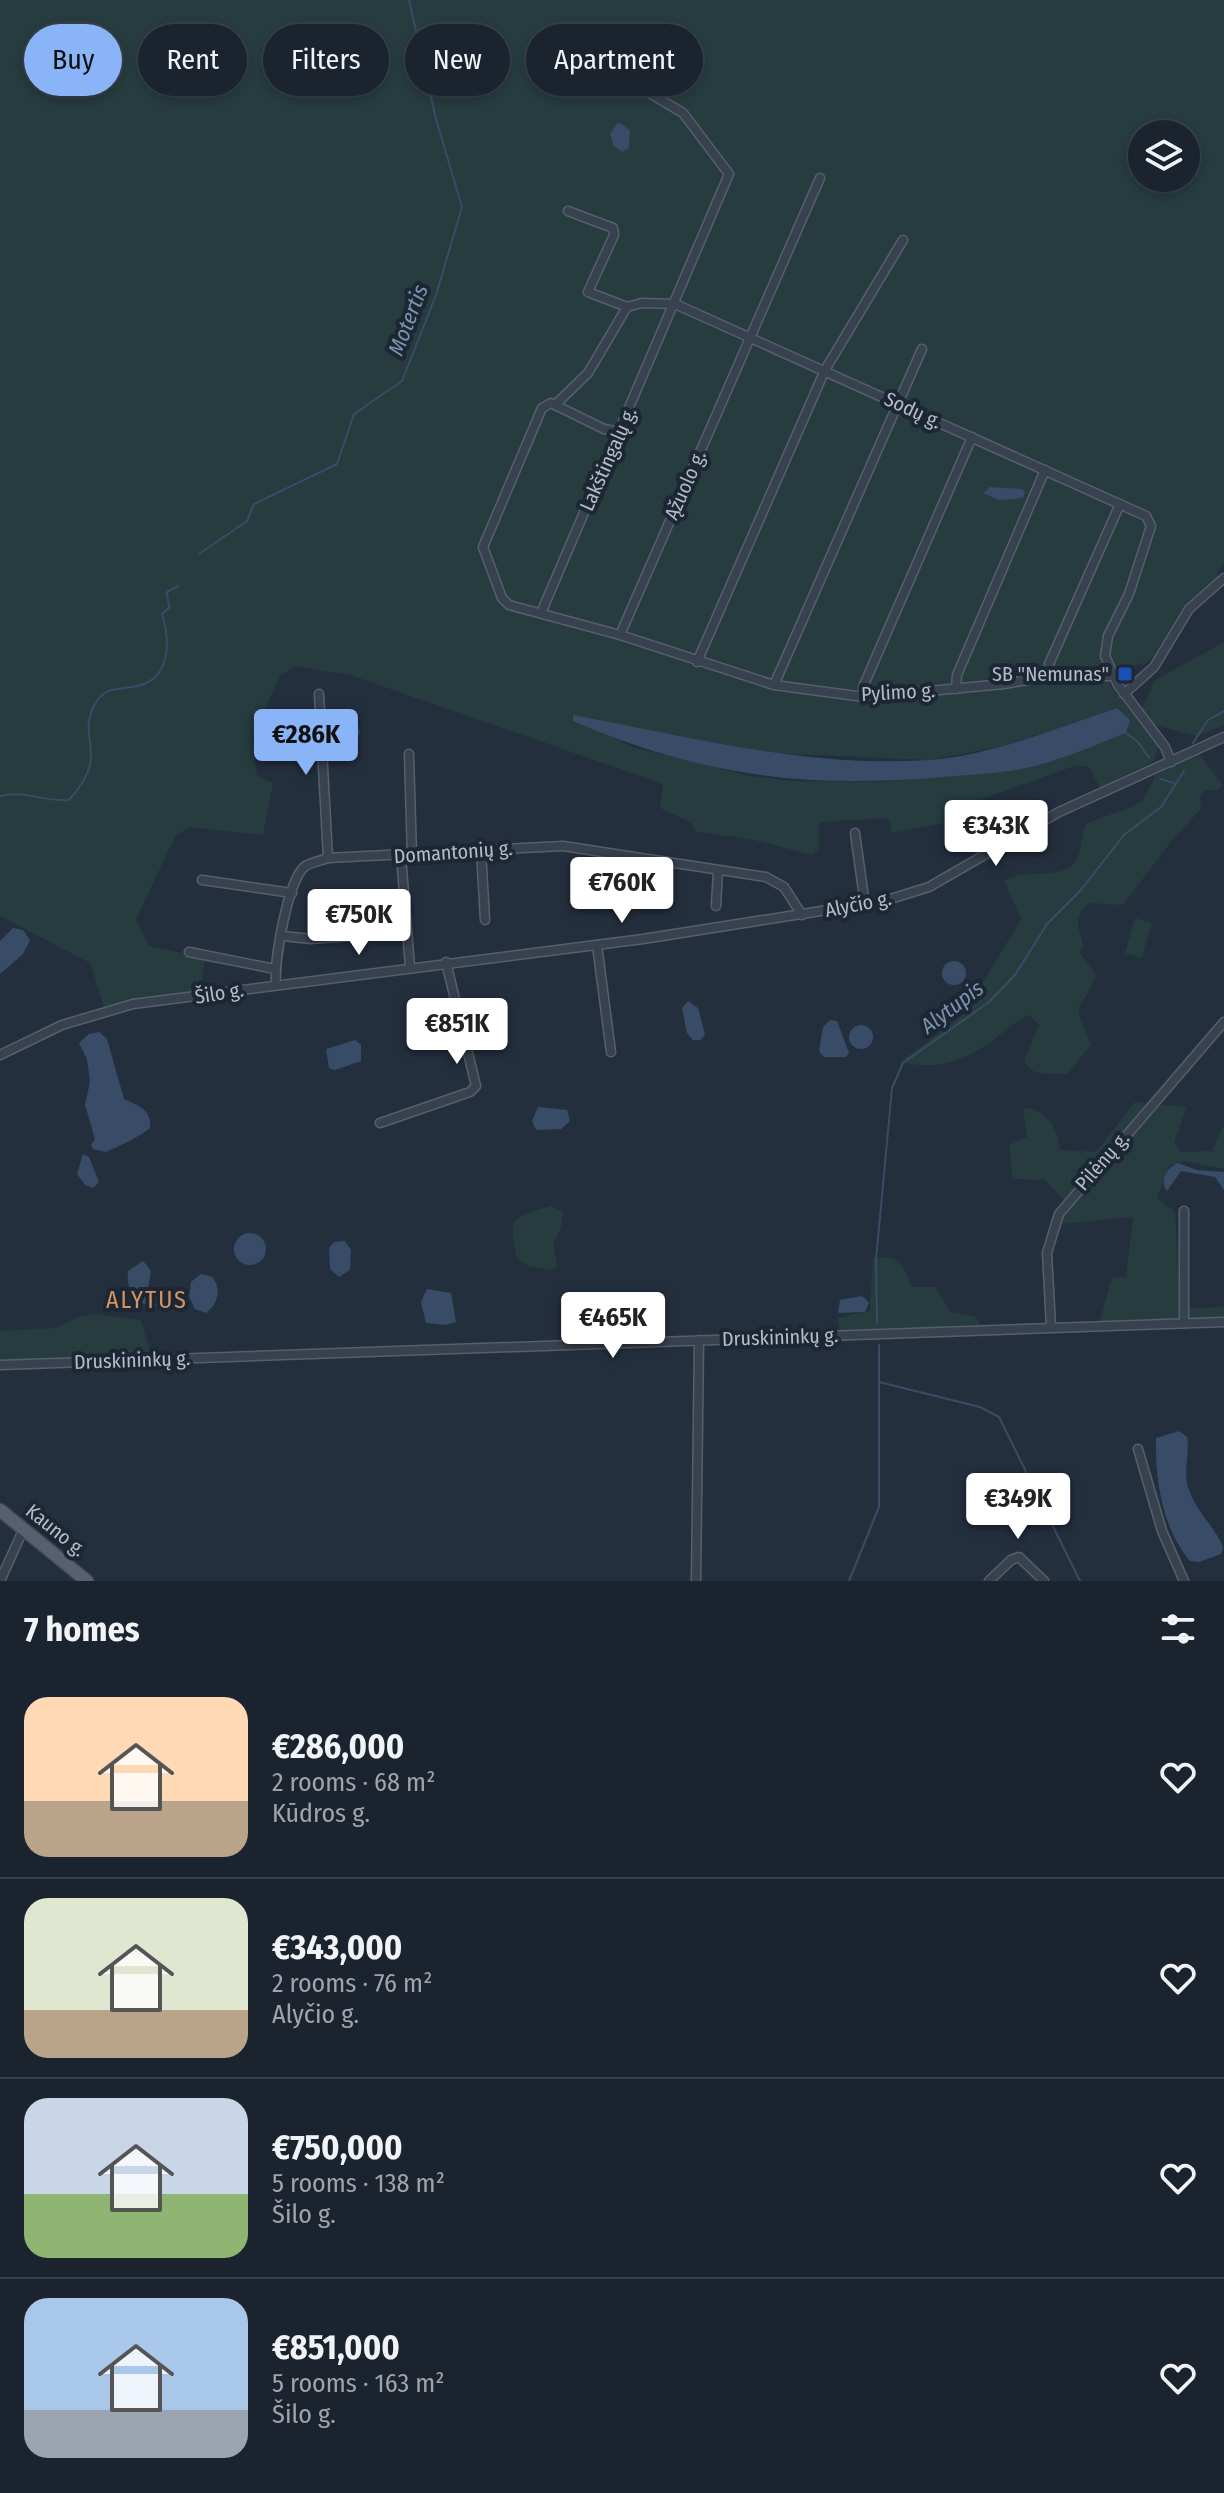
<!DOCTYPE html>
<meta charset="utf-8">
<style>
:root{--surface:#1b232e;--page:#282f3a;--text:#f1f3f6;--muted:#a0a4aa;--line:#39404a;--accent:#8ab4f8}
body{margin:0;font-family:"Fira Sans Condensed",sans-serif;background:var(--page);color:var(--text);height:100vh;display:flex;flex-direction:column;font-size:30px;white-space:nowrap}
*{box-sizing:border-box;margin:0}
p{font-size:26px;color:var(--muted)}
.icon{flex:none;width:44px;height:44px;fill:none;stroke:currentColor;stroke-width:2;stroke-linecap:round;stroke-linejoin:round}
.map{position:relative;height:1581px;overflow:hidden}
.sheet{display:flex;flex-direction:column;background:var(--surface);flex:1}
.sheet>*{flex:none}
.top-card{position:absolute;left:24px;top:24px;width:800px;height:72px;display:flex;gap:16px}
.tools{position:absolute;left:1128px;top:120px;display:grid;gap:16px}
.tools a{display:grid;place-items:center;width:72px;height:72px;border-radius:50%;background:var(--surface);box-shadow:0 4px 12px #0003,0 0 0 2px var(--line);font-size:40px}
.price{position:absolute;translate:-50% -68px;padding:0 18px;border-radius:8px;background:#fff;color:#222;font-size:26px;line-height:52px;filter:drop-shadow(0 2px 4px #0008)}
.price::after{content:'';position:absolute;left:50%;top:48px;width:24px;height:18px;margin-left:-12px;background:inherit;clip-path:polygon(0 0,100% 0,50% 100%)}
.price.on{background:var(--accent);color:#111}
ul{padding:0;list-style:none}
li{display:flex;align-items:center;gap:24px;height:200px;padding:0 24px}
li+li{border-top:2px solid var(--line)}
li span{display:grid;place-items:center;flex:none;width:224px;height:160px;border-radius:24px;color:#555}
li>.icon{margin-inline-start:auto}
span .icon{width:96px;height:96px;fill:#fffc;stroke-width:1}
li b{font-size:34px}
h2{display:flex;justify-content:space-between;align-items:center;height:96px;padding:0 24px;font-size:34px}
.chip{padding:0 28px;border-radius:36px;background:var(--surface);box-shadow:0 4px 12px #0003,0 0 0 2px var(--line);font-size:28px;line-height:72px}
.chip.on{background:var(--accent);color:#111}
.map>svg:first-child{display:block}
.green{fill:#263c3f;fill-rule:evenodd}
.water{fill:#394c67}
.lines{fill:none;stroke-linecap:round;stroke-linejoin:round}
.stream{stroke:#394c67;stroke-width:2}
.minor-casing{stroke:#565f6c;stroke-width:11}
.primary-casing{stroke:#414a57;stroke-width:15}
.minor{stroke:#38414e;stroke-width:8}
.primary{stroke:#56606e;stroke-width:12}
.transit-dot{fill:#1a4fb4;stroke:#1d2633;stroke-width:3}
.labels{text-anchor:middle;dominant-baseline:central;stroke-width:8;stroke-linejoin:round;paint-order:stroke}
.street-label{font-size:20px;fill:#b4bcc9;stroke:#1d2633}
.poi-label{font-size:20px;fill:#b4bcc9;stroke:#1d2633;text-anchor:end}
.water-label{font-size:22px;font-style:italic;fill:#7c92b1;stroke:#1d2633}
.quarter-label{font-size:24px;letter-spacing:2px;fill:#d59563;stroke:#1d2633}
</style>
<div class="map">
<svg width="1224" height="1581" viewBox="0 0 1224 1581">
<rect width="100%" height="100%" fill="#242f3e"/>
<g class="green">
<path d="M 0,0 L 1224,0 L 1224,562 L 1215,579 L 1182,609 L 1152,658 L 1146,663 L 1114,668 L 1109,684 L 1158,746 L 1154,761 L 1100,788 L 1089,767 L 1077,765 L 960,807 L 955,821 L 892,833 L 889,818 L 819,822 L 819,849 L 812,855 L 750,839 L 697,832 L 690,822 L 660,808 L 663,784 L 350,675 L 295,666 L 280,676 L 252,736 L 257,776 L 273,783 L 263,835 L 188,827 L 175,837 L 136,919 L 149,946 L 205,958 L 200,993 L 104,1007 L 90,963 L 0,916 ZM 1142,134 L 1186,134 L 1186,178 L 1142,178 ZM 1117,708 L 1130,720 L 1126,733 L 1044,764 L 883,782 L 794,781 L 750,776 L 632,747 L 573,716 L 768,753 L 930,760 L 1003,746 Z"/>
<polygon points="1224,642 1224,725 1198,736 1154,725 1142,708 1155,680"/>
<path d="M 1198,753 L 1223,785 L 1218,790 L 1204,790 L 1200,796 L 1201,809 L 1173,839 L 1123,905 L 1091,903 C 1071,915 1079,926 1083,945 L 1080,953 L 1096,974 C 1086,1012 1066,993 1091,1044 L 1068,1074 C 1050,1073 1031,1078 1024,1060 L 1039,1025 L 1030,1015 L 1020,1019 C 980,1051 953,1074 900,1062 L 963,1015 L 1021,919 L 1004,881 C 1023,867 1065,882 1076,860 C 1083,848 1080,835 1087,823 L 1132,807 L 1142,801 L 1156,775 Z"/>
<polygon points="1135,918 1152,923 1142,958 1125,953"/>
<path d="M 1135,1102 L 1187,1107 L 1174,1142 L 1180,1152 L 1212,1151 L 1224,1125 L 1224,1169 L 1184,1161 L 1169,1165 L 1157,1198 L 1175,1212 L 1180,1302 L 1188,1308 L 1224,1307 L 1224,1318 L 1099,1323 L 1112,1278 L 1126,1277 L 1133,1217 L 1058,1224 L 1069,1205 L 1045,1180 L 1013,1179 L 1009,1145 L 1027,1137 L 1023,1108 C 1046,1108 1059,1130 1060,1150 L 1096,1152 Z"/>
<path d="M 551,1206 L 563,1212 L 561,1228 L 553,1244 L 557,1266 L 552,1270 L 530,1267 L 517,1258 C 508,1216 512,1217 551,1206 Z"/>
<polygon points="873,1257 893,1258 904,1268 912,1287 935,1287 950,1312 975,1317 981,1325 840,1332 837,1318 870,1311"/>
<polygon points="96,1314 141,1320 151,1355 0,1361 0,1331 56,1328 81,1316"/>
</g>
<g class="water">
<polygon points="618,122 630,130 629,148 622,152 614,146 610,134"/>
<polygon points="990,487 1021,489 1025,492 1023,498 999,500 983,493"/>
<path d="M 1117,708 L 1130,720 L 1126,733 C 1100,743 1073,755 1046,763 C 1014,773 976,774 943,777 C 806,789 701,776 573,721 L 573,715 C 690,737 809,768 929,760 C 994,755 1056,728 1117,708 Z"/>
<polygon points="328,717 357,721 360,732 357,742 327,742 325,719"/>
<polygon points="13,928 23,930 30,940 23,954 0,974 0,941"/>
<circle cx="954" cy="973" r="12"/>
<polygon points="688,1001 698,1008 705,1035 700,1040 693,1040 687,1033 682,1008"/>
<polygon points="830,1020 837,1021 849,1053 846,1057 824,1057 819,1051 823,1027"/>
<circle cx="861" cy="1037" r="12"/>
<path d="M 99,1032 L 107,1039 L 124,1099 C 138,1106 152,1109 150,1128 C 141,1136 118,1147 106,1152 L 93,1149 L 91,1145 L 95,1139 L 85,1105 L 90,1082 L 87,1059 L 79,1043 L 89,1034 Z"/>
<polygon points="355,1040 361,1045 361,1061 335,1070 329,1068 326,1049"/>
<polygon points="538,1107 567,1110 570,1121 561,1129 536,1130 532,1121"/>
<polygon points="83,1154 89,1157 99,1182 93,1188 85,1185 77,1174"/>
<path d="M 1178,1163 L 1197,1170 L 1224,1172 L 1224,1190 L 1215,1177 L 1181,1171 L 1167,1191 C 1159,1181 1167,1167 1178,1163 Z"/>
<circle cx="250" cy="1249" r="16"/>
<polygon points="345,1241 351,1250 350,1270 339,1277 330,1269 329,1248 334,1242"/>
<path d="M 143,1261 L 151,1271 L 148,1288 L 163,1294 L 160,1305 L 154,1308 C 136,1302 126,1291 128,1271 Z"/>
<path d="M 201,1274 L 212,1277 C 222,1289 218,1304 206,1313 L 195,1309 L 189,1297 L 191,1282 Z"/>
<polygon points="427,1289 451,1293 456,1322 446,1325 426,1323 421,1302"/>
<polygon points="862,1296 869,1303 865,1312 838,1313 840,1300"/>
<path d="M 1179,1431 L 1187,1437 C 1190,1454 1183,1470 1188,1487 C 1195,1511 1214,1525 1223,1547 L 1221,1554 L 1199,1562 L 1190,1561 C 1162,1528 1155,1479 1156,1438 Z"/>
</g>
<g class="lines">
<g class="stream">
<polyline points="199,554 247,521 254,504 337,464 354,414 402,381 436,295 462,207 436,119 409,0"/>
<polyline points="1126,733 1138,742 1149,758"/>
<polyline points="1193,743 1208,720 1224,711"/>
<polyline points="1160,779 1174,783"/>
<path d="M 0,796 C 28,790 41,802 69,800 C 112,753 75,740 95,704 C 106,683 127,691 144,684 C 172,673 169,636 162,614 L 169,608 L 167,592 L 178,586"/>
<polyline points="877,1323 876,1260 892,1088 903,1063 989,1002 1015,975 1047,924 1080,891 1124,835 1161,807 1184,771"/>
<polyline points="879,1382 980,1407 999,1417 1080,1581"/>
<polyline points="849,1581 879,1507 879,1345"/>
</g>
<defs>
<g id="minor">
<polyline points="568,211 613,228 614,235 588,292 627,307 642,303 675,304 1146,516 1151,526 1129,594 1108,636 1105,656 1118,685 1165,747 1171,762"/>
<polyline points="555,405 588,373 627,307"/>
<polyline points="620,432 604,429 551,403 542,408 483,547 502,598 509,605 620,635 774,685 864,697 1004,684 1050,676 1113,676"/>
<polyline points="541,613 729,174 683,113 641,88"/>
<polyline points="620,635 820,178"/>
<polyline points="697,662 825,370 903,240"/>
<polyline points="1050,676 1049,664 1120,504"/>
<polyline points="774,685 922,349"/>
<polyline points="956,689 957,675 1045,470"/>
<polyline points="319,694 328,858"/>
<polyline points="1124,694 1154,667 1189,609 1224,578"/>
<polyline points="864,697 863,687 972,437"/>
<polyline points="409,754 412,856"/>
<polyline points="855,833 865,905"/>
<polyline points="481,850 485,920"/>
<polyline points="401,856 410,967"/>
<polyline points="202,880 292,893"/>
<polyline points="716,906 718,871"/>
<polyline points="283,936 311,939 376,934"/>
<polyline points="597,945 611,1052"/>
<polyline points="189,952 275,969"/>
<path d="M 276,984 C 274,961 287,884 304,867 C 311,862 320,861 328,858 L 563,846 L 766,877 L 784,887 L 802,915"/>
<polyline points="0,1055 62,1025 133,1004 643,939 884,901 929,887 1059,812 1224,737"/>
<polyline points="380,1123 470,1092 476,1086 446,962"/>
<polyline points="1184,1211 1184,1323"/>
<polyline points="1051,1327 1047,1253 1059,1214 1224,1022"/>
<polyline points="0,1365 1224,1322"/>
<polyline points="1138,1449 1162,1531 1184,1581"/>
<polyline points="0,1581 24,1528"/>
<polyline points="696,1581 699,1340"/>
<polyline points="989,1581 1011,1560 1019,1557 1044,1581"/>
</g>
<polyline id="primary" points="0,1510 87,1581"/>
</defs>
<use href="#minor" class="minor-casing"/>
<use href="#primary" class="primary-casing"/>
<use href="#minor" class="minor"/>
<use href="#primary" class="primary"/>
</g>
<rect class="transit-dot" x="1117" y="666" width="16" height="16" rx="4"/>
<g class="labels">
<g class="street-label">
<text transform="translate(913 410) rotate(25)">Sodų g.</text>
<text transform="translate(608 459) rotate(-66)">Lakštingalų g.</text>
<text transform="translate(685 485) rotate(-66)">Ąžuolo g.</text>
<text transform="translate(898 692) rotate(-3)">Pylimo g.</text>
<text transform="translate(453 852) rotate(-4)">Domantonių g.</text>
<text transform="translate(858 904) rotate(-11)">Alyčio g.</text>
<text transform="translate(219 993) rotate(-9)">Šilo g.</text>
<text transform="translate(1102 1161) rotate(-49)">Pilėnų g.</text>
<text transform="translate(780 1337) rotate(-2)">Druskininkų g.</text>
<text transform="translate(132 1360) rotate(-2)">Druskininkų g.</text>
<text transform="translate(56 1530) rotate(39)">Kauno g.</text>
</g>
<g class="poi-label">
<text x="1109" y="674">SB "Nemunas"</text>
</g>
<g class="water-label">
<text transform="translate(408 320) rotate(-69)">Motertis</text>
<text transform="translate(952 1007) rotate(-37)">Alytupis</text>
</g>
<g class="quarter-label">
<text x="147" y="1300">ALYTUS</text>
</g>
</g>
</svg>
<div class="tools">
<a><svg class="icon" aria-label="layers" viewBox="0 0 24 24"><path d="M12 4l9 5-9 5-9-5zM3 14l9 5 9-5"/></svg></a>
</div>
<b class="price on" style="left:306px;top:777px">€286K</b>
<b class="price" style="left:996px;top:868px">€343K</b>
<b class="price" style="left:622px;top:925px">€760K</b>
<b class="price" style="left:359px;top:957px">€750K</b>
<b class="price" style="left:457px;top:1066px">€851K</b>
<b class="price" style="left:613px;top:1360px">€465K</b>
<b class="price" style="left:1018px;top:1541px">€349K</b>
<div class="top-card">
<a class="chip on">Buy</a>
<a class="chip">Rent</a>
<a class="chip">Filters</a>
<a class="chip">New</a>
<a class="chip">Apartment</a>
</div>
</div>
<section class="sheet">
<h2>7 homes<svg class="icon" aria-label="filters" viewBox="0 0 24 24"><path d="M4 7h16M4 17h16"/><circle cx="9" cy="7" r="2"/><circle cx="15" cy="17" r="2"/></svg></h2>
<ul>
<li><span style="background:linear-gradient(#ffd9b3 65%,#b9a48a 0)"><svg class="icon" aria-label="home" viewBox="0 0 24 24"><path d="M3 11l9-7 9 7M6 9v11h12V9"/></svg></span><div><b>€286,000</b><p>2 rooms · 68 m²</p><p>Kūdros g.</p></div><svg class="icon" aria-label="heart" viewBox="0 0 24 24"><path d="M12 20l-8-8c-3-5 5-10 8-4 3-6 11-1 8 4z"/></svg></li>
<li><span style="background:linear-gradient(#dfe7d0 70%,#b9a48a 0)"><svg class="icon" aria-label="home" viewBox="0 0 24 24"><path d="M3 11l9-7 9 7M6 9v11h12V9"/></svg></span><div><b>€343,000</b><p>2 rooms · 76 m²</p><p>Alyčio g.</p></div><svg class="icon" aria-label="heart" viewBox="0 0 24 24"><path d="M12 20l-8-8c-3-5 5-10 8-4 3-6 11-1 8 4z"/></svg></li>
<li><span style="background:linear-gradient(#c9d6e8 60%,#8fb573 0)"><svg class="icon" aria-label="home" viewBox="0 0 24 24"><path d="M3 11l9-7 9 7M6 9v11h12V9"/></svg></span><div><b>€750,000</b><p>5 rooms · 138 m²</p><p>Šilo g.</p></div><svg class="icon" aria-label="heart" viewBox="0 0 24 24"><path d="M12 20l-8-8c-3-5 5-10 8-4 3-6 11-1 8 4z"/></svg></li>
<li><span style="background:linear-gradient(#a9c7e8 70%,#9aa5b1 0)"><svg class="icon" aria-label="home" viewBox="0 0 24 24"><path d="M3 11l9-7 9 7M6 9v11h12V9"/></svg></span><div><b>€851,000</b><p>5 rooms · 163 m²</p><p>Šilo g.</p></div><svg class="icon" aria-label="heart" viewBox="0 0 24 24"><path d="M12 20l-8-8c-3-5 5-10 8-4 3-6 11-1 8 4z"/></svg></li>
</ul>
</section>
